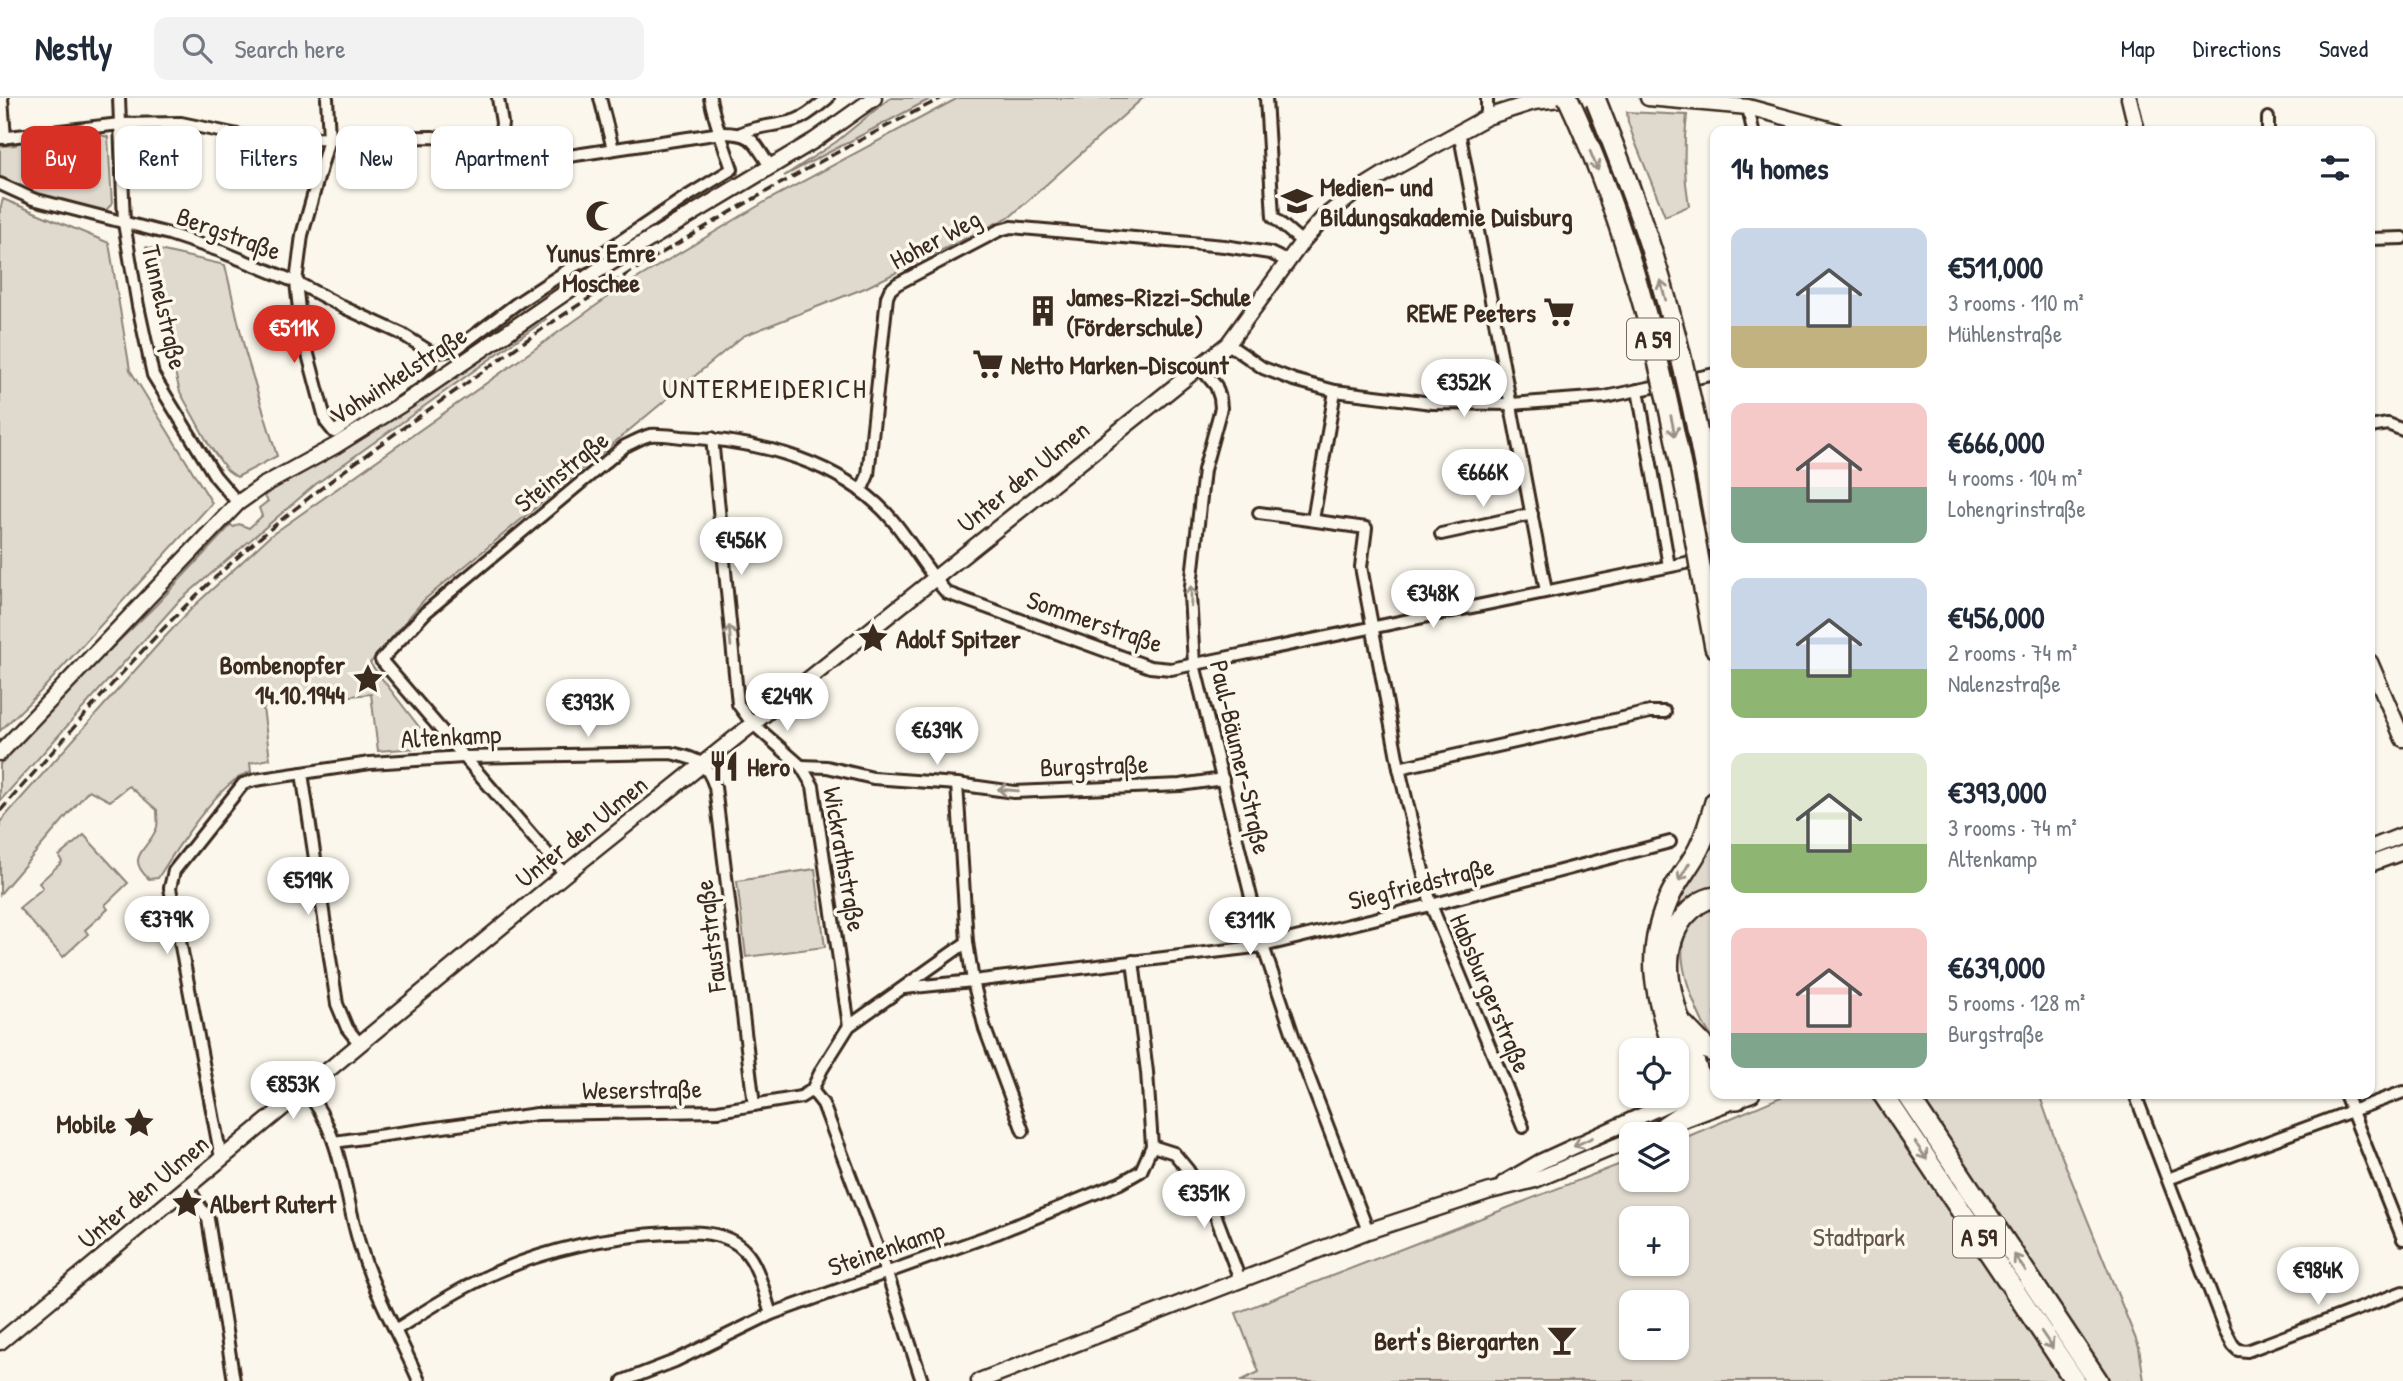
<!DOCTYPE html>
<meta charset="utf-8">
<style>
:root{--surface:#fff;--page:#f2f2f3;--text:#1f2937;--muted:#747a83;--line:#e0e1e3;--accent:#d93025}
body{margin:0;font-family:"Patrick Hand",sans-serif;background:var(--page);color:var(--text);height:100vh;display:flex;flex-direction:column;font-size:26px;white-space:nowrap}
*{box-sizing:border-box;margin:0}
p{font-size:23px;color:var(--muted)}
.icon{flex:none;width:38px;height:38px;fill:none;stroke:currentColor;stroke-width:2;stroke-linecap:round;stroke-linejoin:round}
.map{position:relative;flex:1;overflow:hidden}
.side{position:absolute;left:1710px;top:28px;width:665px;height:973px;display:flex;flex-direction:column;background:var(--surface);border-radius:14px;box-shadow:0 2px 5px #0004}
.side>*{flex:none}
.banner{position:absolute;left:21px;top:28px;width:665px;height:63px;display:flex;gap:14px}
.fabs{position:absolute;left:1619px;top:940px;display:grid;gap:14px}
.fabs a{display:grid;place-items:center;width:70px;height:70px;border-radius:14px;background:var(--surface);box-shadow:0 2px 5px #0004;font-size:35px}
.price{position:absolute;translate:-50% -60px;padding:0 16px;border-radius:24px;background:#fff;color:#222;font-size:23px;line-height:46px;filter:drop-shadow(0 2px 4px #0008)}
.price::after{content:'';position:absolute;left:50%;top:42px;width:21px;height:16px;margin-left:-10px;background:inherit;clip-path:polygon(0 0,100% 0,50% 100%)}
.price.current{background:var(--accent);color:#fff}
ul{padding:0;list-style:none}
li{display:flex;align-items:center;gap:21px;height:175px;padding:0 21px}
li span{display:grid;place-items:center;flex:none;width:196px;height:140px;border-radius:14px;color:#555}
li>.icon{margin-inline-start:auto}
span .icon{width:84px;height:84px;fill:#fffc;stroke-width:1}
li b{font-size:30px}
h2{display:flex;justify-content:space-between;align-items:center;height:84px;padding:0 21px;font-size:30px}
.chip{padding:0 24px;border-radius:14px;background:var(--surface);box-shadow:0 2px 5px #0004;font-size:24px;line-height:63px}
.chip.current{background:var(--accent);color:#fff}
header{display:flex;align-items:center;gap:42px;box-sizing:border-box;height:98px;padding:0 35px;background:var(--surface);border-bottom:2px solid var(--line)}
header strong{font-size:33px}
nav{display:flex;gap:38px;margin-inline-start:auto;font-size:24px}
.search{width:490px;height:63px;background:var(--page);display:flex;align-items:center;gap:18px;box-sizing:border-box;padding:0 24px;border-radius:14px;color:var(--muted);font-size:26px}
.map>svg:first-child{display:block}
.green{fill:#dfd9ce;stroke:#8d8276;stroke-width:2;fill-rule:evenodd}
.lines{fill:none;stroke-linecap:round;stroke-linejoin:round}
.street-casing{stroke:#3b2a1e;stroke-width:16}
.secondary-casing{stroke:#3b2a1e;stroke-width:19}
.highway-casing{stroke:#3b2a1e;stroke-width:24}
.street{stroke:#fbf7ec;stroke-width:10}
.secondary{stroke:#fbf7ec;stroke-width:14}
.highway{stroke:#fbf7ec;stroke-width:19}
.rail{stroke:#3b2a1e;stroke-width:3.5;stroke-dasharray:10 5;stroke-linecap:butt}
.highway-bridge-casing{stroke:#3b2a1e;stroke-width:24;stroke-linecap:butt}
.highway-bridge{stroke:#fbf7ec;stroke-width:19}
.oneway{stroke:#9b9085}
.labels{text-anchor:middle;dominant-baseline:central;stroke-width:7;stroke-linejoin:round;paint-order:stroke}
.shield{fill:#fbf7ec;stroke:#75685c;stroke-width:2}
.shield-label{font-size:24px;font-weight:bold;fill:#3b2a1e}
.poi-label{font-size:26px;font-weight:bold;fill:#3b2a1e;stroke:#fbf7ec;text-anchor:start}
.street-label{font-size:26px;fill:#3b2a1e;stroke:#fbf7ec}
.park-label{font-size:26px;fill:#64564a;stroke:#fbf7ec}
.neighbourhood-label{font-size:28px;letter-spacing:2px;fill:#3b2a1e;stroke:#fbf7ec}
</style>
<header>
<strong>Nestly</strong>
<div class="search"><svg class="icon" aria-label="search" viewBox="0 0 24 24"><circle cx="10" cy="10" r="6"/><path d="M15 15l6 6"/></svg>Search here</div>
<nav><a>Map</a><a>Directions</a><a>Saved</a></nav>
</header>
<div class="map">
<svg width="2403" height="1283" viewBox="0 0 2403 1283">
<rect width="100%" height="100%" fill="#fbf7ec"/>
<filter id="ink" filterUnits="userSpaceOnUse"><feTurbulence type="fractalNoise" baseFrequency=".0143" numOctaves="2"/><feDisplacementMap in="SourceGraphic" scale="14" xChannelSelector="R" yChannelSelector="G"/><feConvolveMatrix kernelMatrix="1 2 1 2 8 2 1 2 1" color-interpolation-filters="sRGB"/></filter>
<g filter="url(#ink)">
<g class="green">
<polygon points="890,0 932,0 784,78 836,44"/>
<path d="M 958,0 L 1143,0 L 1011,118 L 865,190 L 743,238 L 424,502 L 370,565 L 423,634 L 423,643 L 417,650 L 378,653 L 371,596 L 318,601 L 263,610 L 270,661 L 250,665 L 251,674 C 221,680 175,753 158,780 L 149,781 C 123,758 150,751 157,729 C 158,724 157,717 157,712 L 129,688 L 110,703 L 89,692 L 0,796 L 0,724 L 163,541 L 195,507 L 270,438 L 618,192 L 768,102 Z"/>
<path d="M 1627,14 L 1687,17 C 1683,47 1684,78 1689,108 L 1665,118 L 1635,44 L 1628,24 Z"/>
<polygon points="97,36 108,39 112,106 104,114 32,97 0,80 0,48 16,47 18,42 48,39 57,53 81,48 81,40"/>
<polygon points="3,101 109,145 130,272 212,405 39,595 0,633 0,112"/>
<polygon points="146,149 225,167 245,253 277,358 237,379 227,372 209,347 180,294 153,188"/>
<polygon points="542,216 546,221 316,386 178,504 0,703 0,666 77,584 155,508 231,427 234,429 239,426 249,430 262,418 259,410 268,403 264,398 289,381 375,331"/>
<polygon points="1715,736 1715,792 1687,804 1671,820 1675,808"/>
<polygon points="84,737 128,785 105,807 108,811 85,832 88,836 63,859 19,810 43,790 39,785 62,764 59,758"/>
<polygon points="815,771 825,849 746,859 737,783"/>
<path d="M 1715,810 L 1715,943 C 1706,933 1701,921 1696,909 C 1682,875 1667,825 1715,810 Z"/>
<path d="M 1788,996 L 2039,996 L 2056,1044 L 2139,1249 L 2144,1283 L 1240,1283 L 1259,1274 L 1236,1215 L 1631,1062 L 1631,1082 L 1676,1082 L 1677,1043 ZM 1631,1120 L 1676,1120 L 1676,1166 L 1631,1166 ZM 1631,1204 L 1676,1204 L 1676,1250 L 1631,1250 Z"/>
</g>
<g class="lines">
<defs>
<g id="street">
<polyline points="2,0 5,40"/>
<polyline points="119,0 124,125 138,208 153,277 215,378 238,405"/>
<polyline points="327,0 329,41 302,137 296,184 301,230 326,324 334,334 418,277 430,266 432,255"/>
<polyline points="498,0 502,25 499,51"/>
<polyline points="600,0 613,51"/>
<polyline points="1266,0 1273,119 1302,144"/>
<polyline points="1748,9 1753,33"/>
<polyline points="1487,19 1487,0"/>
<polyline points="2268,20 2268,33"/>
<polyline points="1459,33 1546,493"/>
<path d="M 741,35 C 759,27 778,28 796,22 C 808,18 818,8 828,0"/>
<path d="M 0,40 L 120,26 L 181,25 L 257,41 L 433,39 L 549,61 L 721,35 C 754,35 753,43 770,68"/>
<polyline points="0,86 33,101 169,136 220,153 296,184 345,210 402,236 432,255"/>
<polyline points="2370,141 2403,140"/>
<polyline points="1228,246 1263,270 1294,282 1335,293 1432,305 1511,306 1605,299 1715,276"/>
<path d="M 432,255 L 456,251 L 516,206 L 574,168 L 606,153 L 683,101 L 732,71 C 724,47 715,25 710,0"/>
<polyline points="1200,269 1216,288 1220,300 1221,310 1204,372 1190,497 1194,566 1263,848 1296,946 1368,1133"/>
<polyline points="1638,292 1669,468"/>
<polyline points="2370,329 2388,326 2403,332"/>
<polyline points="712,340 738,606 752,625 801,668 813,688 849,928"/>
<polyline points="861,393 868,377 887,199 890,192 897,186 1000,132 1011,129 1224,148 1270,155 1287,163"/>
<polyline points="1259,415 1366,430 1361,469 1399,670 1431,807 1523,1029"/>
<polyline points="1313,422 1335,293"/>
<polyline points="1441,436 1532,416"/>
<polyline points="801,668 827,669 873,680 957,686 1014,694 1180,687 1223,681"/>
<polyline points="1399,670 1650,614 1665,614"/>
<polyline points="302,675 337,906 347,930 359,945"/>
<path d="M 565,776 L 381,562 L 426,514 L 625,348 C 632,345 642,339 650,337 C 659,336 672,338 682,339 C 749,342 826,359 877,406 C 905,431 921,467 947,495 L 1150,569 L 1171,571 L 1715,459"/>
<polyline points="1133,863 1147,974 1152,1048 1174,1055 1188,1072 1215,1116 1240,1182"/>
<polyline points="904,890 973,883 967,844"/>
<path d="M 304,991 C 344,1036 343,1096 361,1151 C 375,1197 400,1239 419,1283"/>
<polyline points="812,992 823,1006 887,1175 922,1283"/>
<polyline points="2135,996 2225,1232 2233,1247 2238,1252 2247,1253 2403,1194"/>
<polyline points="2345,996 2403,1141"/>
<polyline points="1023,1033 985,931 973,883 1263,848 1431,807 1670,744"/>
<polyline points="334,1044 537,1016 718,1013 801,999 812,992 822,971 849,928 967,844 957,686"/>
<path d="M 221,1060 L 170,790 L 174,773 L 243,686 L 255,682 L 370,665 L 463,659 L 671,655 C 696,661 706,662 715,689 L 754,1007"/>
<polyline points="2168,1081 2403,994"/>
<polyline points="188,1090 208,1121 234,1283"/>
<path d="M 395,1232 C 419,1217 443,1201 468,1188 C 529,1155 599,1139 668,1135 C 692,1134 725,1132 744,1152 C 759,1167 764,1196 771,1216"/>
<polyline points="623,1283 675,1263 771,1216 997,1135 1120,1085 1141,1073 1152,1048"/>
</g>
<g id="secondary">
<polyline points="1648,0 1748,9 1836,33"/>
<polyline points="2129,0 2137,33"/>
<polyline points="2370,564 2403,641"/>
<polyline points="0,655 238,405 262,388 335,348 407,303 597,173 815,42 874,0"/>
<polyline points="2370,750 2403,737"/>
<polyline points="2370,766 2403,754"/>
<polyline points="1646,1036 1752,996"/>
<polyline points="1504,1085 1540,1064 1715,984"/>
<polyline points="0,1244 565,776 1228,246 1302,144 1324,119 1360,91 1394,70 1487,19 1534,4 1569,0"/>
<polyline points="979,1283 1368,1133 1490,1093 1535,1082 1631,1042"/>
</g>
<g id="highway">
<polyline points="1704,491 1715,549"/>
<polyline points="1685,928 1707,951 1715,955"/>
<path d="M 1674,952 C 1654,896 1644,853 1671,796 C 1679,780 1691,766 1699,750 C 1706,736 1711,719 1715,704"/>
<polyline points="1676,959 1689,994 1714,1001 1737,1001"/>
<polyline points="1883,996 2075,1283"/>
<polyline points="1907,996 2098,1283"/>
<path d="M 1665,1028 C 1679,1018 1700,1008 1702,989 C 1690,936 1645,870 1684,819 C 1693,809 1702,801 1715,799"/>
</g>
</defs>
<use href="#street" class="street-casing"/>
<use href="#secondary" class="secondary-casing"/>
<use href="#highway" class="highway-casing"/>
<use href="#street" class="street"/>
<use href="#secondary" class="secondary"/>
<use href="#highway" class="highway"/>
<path class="rail" d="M 0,713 C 67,639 130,561 202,492 C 281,416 371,352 461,289 C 498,263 535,235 574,210 C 692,134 816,63 942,0"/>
<defs>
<g id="highway-bridge">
<path d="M 1568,0 C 1641,155 1675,324 1704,491"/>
<path d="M 1596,3 C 1616,53 1636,103 1652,154 C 1680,242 1699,334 1715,426"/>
</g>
</defs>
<use href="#highway-bridge" class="highway-bridge-casing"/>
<use href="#highway-bridge" class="highway-bridge"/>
</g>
<defs><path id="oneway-shaft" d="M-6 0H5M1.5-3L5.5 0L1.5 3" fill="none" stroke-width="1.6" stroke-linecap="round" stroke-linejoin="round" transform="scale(1.75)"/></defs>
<g class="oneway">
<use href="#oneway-shaft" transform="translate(1594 63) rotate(68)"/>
<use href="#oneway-shaft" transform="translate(1663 192) rotate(-105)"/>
<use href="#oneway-shaft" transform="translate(1673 328) rotate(78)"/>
<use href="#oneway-shaft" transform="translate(1191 498) rotate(-89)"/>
<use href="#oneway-shaft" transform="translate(730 538) rotate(-95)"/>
<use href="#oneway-shaft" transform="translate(1008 692) rotate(-175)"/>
<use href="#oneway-shaft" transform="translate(1684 774) rotate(121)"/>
<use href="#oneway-shaft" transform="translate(1583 1044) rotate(155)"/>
<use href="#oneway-shaft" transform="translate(1921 1053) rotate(56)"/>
<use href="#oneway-shaft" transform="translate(2020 1165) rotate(-124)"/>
<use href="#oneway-shaft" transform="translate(2047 1242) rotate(56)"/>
</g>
</g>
<defs>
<symbol id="university-bare" viewBox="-9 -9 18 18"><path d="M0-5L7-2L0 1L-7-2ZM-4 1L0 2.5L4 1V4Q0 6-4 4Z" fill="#3b2a1e" stroke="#fbf7ec" stroke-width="2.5" paint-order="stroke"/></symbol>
<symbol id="mosque-bare" viewBox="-9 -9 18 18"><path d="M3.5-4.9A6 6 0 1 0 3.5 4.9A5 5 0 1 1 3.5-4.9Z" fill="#3b2a1e" stroke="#fbf7ec" stroke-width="2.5" paint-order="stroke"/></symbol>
<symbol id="building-bare" viewBox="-9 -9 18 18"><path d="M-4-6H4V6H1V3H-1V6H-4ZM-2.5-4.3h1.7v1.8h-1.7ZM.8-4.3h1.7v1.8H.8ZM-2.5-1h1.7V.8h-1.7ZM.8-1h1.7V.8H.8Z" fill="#3b2a1e" stroke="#fbf7ec" stroke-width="2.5" paint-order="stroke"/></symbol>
<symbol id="supermarket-bare" viewBox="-9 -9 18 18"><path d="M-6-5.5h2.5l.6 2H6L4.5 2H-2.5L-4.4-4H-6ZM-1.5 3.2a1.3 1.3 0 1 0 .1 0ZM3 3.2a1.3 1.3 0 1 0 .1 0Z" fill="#3b2a1e" stroke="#fbf7ec" stroke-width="2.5" paint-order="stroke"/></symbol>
<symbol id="sight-bare" viewBox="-9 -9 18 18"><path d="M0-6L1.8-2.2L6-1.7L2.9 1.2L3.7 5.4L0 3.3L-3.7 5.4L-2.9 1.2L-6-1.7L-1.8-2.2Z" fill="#3b2a1e" stroke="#fbf7ec" stroke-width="2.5" paint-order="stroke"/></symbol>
<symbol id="restaurant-bare" viewBox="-9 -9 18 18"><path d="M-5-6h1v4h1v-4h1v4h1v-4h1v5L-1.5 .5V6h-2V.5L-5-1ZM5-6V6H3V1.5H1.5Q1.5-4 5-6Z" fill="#3b2a1e" stroke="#fbf7ec" stroke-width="2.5" paint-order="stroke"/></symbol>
<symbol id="bar-bare" viewBox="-9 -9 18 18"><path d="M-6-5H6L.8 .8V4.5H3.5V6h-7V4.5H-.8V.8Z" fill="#3b2a1e" stroke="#fbf7ec" stroke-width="2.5" paint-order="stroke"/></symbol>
</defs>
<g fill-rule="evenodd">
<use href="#university-bare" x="1275" y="81" width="44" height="44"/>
<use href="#mosque-bare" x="579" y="96" width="44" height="44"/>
<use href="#building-bare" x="1021" y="191" width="44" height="44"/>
<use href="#supermarket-bare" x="1537" y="192" width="44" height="44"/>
<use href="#supermarket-bare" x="966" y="244" width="44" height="44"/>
<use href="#sight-bare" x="851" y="518" width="44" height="44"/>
<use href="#sight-bare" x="346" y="559" width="44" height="44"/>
<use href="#restaurant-bare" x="702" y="646" width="44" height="44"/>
<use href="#sight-bare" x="117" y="1003" width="44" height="44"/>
<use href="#sight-bare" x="165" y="1083" width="44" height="44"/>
<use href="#bar-bare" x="1540" y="1220" width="44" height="44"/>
</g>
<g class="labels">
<g class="shield">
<rect x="1627" y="220.5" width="52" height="41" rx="5"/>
<rect x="1953" y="1118.5" width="52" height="41" rx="5"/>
</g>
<g class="shield-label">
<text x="1653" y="241">A 59</text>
<text x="1979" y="1139">A 59</text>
</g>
<g class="poi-label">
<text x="1320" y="88">Medien- und<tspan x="1320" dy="30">Bildungsakademie Duisburg</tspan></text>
<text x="601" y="154" text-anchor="middle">Yunus Emre<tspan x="601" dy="30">Moschee</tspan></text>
<text x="1066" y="198">James-Rizzi-Schule<tspan x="1066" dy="30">(Förderschule)</tspan></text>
<text x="1536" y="214" text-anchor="end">REWE Peeters</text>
<text x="1011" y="266">Netto Marken-Discount</text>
<text x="896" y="540">Adolf Spitzer</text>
<text x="345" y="566" text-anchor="end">Bombenopfer<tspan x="345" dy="30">14.10.1944</tspan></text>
<text x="747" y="668">Hero</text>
<text x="116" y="1025" text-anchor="end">Mobile</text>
<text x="210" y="1105">Albert Rutert</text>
<text x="1539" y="1242" text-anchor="end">Bert's Biergarten</text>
</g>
<g class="street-label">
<text transform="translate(229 135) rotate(20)">Bergstraße</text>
<text transform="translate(935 141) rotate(-28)">Hoher Weg</text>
<text transform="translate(165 209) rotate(77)">Tunnelstraße</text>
<text transform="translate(398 277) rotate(-33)">Vohwinkelstraße</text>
<text transform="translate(561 373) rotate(-39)">Steinstraße</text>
<text transform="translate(1023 378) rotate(-39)">Unter den Ulmen</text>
<text transform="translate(1095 523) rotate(19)">Sommerstraße</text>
<text transform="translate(451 638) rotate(-3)">Altenkamp</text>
<text transform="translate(1241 659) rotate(77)">Paul-Bäumer-Straße</text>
<text transform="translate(1094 667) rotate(-2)">Burgstraße</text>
<text transform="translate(581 733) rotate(-39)">Unter den Ulmen</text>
<text transform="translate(845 761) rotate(80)">Wickrathstraße</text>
<text transform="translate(1421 785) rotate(-14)">Siegfriedstraße</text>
<text transform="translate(710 838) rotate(-97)">Fauststraße</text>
<text transform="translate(1491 895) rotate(67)">Habsburgerstraße</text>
<text transform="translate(642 991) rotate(-1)">Weserstraße</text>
<text transform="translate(143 1093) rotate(-40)">Unter den Ulmen</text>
<text transform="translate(886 1150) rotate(-19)">Steinenkamp</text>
</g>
<g class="park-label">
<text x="1859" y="1138">Stadtpark</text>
</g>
<g class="neighbourhood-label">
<text x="765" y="290">UNTERMEIDERICH</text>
</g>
</g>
</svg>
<div class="fabs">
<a><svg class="icon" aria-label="locate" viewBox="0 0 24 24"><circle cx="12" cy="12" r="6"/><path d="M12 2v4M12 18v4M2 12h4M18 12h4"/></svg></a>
<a><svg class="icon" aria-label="layers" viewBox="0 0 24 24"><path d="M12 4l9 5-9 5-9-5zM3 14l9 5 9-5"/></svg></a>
<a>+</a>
<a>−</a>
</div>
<b class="price current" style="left:294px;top:267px">€511K</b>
<b class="price" style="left:1464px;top:321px">€352K</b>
<b class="price" style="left:1483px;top:411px">€666K</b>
<b class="price" style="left:741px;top:479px">€456K</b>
<b class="price" style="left:1433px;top:532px">€348K</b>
<b class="price" style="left:787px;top:635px">€249K</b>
<b class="price" style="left:588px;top:641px">€393K</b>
<b class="price" style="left:937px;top:669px">€639K</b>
<b class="price" style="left:308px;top:819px">€519K</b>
<b class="price" style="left:167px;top:858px">€379K</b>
<b class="price" style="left:1250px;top:859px">€311K</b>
<b class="price" style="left:293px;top:1023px">€853K</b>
<b class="price" style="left:1204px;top:1132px">€351K</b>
<b class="price" style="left:2318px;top:1209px">€984K</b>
<div class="banner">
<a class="chip current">Buy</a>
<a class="chip">Rent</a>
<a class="chip">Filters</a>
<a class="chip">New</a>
<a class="chip">Apartment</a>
</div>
<section class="side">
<h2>14 homes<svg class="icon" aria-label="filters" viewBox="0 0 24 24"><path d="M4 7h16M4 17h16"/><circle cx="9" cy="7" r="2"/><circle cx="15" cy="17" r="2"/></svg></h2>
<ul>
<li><span style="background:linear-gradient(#c9d6e8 70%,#c2b280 0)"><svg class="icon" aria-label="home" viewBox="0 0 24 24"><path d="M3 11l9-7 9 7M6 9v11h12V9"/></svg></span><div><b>€511,000</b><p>3 rooms · 110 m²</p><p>Mühlenstraße</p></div></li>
<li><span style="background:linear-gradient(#f6c9c9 60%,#7fa58c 0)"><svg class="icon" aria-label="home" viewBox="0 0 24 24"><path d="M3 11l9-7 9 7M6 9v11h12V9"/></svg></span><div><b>€666,000</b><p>4 rooms · 104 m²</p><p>Lohengrinstraße</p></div></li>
<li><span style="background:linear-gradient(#c9d6e8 65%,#8fb573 0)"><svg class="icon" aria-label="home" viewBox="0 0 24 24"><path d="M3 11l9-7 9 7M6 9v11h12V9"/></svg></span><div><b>€456,000</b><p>2 rooms · 74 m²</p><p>Nalenzstraße</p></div></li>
<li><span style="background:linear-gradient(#dfe7d0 65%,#8fb573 0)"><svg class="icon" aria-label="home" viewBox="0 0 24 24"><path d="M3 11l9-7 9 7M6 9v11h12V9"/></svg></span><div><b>€393,000</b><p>3 rooms · 74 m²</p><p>Altenkamp</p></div></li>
<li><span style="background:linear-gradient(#f6c9c9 75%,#7fa58c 0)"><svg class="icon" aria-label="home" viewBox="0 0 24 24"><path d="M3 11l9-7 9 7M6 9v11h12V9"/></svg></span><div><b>€639,000</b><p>5 rooms · 128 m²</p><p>Burgstraße</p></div></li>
</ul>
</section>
</div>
